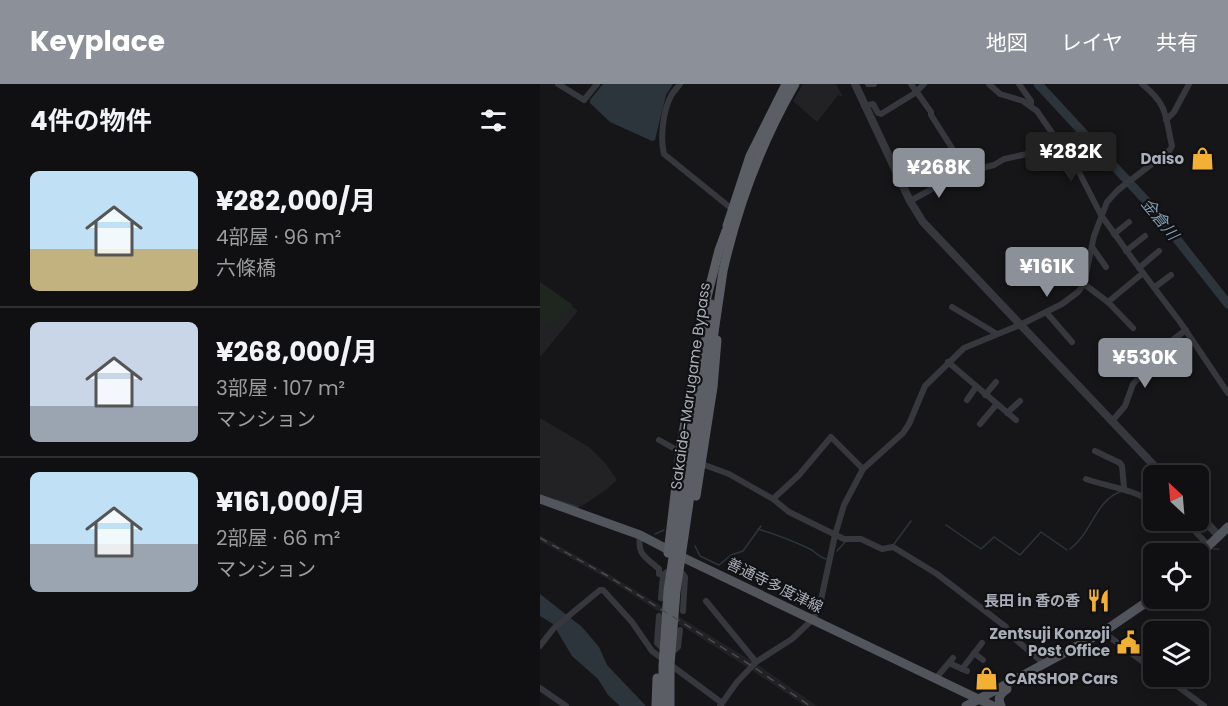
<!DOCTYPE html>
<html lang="ja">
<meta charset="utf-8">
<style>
:root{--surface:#101012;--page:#19191b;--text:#f1f3f6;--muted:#9c9d9f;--line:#303032;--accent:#8c9099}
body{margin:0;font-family:Poppins,"Noto Sans JP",sans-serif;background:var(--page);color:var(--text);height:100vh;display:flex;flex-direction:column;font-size:22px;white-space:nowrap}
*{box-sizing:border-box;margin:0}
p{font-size:20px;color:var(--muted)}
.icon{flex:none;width:33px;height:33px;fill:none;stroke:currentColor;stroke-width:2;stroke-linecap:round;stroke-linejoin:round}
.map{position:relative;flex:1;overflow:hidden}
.drawer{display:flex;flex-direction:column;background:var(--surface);width:540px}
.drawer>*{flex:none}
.needle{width:39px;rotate:334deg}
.controls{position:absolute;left:603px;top:381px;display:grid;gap:12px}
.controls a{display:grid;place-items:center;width:66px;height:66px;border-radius:9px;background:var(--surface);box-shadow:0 3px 15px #0003,0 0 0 2px var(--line);font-size:30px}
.price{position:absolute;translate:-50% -51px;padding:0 14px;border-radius:6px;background:var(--accent);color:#fff;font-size:20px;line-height:39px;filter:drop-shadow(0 2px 3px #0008)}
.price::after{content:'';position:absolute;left:50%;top:36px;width:18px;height:14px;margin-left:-9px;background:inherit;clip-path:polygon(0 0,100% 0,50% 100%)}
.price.selected{background:#222;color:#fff}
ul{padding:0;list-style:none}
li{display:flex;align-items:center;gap:18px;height:150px;padding:0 30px}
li+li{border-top:2px solid var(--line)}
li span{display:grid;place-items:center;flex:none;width:168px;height:120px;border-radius:9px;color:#555}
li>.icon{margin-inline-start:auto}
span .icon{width:72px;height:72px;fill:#fffc;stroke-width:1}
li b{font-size:26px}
h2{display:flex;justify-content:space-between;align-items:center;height:72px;padding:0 30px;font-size:26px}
header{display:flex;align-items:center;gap:36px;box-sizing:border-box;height:84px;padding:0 30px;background:var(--accent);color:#fff}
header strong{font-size:28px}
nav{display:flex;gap:33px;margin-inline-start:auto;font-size:21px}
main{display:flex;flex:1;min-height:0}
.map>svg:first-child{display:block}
.built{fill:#222225}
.green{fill:#1e261f}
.water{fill:#2c353c}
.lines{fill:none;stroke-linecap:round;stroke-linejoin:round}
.stream{stroke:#2c353c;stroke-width:1.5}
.river{stroke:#2c353c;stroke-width:9}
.minor{stroke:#37383d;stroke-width:6}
.tertiary{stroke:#37383d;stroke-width:8}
.primary{stroke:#53555c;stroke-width:9}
.trunk{stroke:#5b5e65;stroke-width:9}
.rail{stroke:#4a4c52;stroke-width:1.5;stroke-dasharray:8 6;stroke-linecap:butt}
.labels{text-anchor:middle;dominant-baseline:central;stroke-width:4.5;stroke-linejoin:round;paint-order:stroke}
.poi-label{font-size:15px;font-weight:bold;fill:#a8adb8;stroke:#111113;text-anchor:end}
.street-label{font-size:15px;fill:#a8adb8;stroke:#111113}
.water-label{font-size:16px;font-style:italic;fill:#7f9bb3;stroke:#111113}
</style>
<header>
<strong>Keyplace</strong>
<nav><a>地図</a><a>レイヤ</a><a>共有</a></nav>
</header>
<main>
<section class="drawer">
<h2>4件の物件<svg class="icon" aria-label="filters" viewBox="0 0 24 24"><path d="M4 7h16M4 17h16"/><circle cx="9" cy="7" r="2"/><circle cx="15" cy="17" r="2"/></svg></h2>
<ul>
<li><span style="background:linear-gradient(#bfe0f5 65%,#c2b280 0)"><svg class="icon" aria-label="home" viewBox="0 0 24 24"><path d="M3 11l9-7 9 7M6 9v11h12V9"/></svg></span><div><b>¥282,000/月</b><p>4部屋 · 96 m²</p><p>六條橋</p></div></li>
<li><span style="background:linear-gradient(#c9d6e8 70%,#9aa5b1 0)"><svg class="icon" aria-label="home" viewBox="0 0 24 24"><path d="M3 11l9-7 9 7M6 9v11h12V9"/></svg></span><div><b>¥268,000/月</b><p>3部屋 · 107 m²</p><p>マンション</p></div></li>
<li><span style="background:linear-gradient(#bfe0f5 60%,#9aa5b1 0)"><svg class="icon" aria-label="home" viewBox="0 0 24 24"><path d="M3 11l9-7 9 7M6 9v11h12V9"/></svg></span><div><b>¥161,000/月</b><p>2部屋 · 66 m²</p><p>マンション</p></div></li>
</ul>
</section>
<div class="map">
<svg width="688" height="622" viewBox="0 0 688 622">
<rect width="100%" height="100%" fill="#161618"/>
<g class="built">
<polygon points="263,0 296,0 303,13 298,11 277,38 253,17"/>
<polygon points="0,198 38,227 0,273"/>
<polygon points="0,334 49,363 65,379 76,394 77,396 67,405 42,422 39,422 38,425 0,412"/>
<polygon points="0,451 67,489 215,579 277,622 265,622 210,585 66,494 0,457"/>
</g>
<polygon class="green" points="0,198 33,221 20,234 0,243"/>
<g class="water">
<polygon points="63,0 133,0 126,11 115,56 112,57 70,38 50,19 50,16"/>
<polygon points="0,510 42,543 59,563 67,581 106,622 80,622 68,611 58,595 32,572 13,540 0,532"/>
</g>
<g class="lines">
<g class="stream">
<polyline points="16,416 38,423"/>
<polyline points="406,441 441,465 454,453 480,471 501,448 527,466"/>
<path d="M 218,445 C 238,451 251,456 270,465 C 276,468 278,473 286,475"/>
<polyline points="115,450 124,446"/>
<polyline points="354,460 371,437"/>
<polyline points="155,462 160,472 179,481 191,471 203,467 221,442"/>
<path d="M 530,465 C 552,449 555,416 582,407"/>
<polyline points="674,465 679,465"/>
<polyline points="297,467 305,458"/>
</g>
<polyline class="river" points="498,0 610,121 688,220"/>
<g class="minor">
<polyline points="18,0 44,16 57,0"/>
<path d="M 140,0 C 137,4 133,8 131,12 C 123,26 120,55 124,70 L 192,125"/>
<polyline points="328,0 334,0"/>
<polyline points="371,0 391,28 391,31 412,64 417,91"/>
<polyline points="449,0 460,10 483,17 497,27 539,88 561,131 594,177 640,238 688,309"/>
<polyline points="479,0 491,17 491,21"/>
<polyline points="324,22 333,20 338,29 341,30 375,9 384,0"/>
<polyline points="626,36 634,28 649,0"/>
<polyline points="417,91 420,95 438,85 454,81 464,75 492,69 502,61 517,57"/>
<polyline points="370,117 417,91"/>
<polyline points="574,150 589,138"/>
<polyline points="552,163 566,183"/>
<polyline points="586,167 605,152"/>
<polyline points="599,184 619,167"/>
<polyline points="544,200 568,218 593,244"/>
<polyline points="615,203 631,191"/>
<polyline points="568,218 603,189"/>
<polyline points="412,223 457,250"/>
<polyline points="506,228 532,258"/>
<polyline points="408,278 476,336"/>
<polyline points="445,311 456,298"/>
<polyline points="427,316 436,303"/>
<polyline points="467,329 480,317"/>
<polyline points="573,336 585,322 593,300 611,281 606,276 646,246"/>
<polyline points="440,340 456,321"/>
<polyline points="119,356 142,369"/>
<polyline points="555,367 580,379 582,382 584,404"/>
<polyline points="159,379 189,390 233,415 249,428 304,455 321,455 342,465 353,463 397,490 466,543 468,549 501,577"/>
<path d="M 546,395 C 569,403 593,405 614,419"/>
<polyline points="233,415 259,391 291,353 323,385"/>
<polyline points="639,436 652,444 669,462"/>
<path d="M 100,451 C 97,472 106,473 119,485 L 119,490"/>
<polyline points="121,514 123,491 127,488 142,489 145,493 143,527"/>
<polyline points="166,517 216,578"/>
<polyline points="119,532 117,559 122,564 135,566 138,563 140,546"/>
<polyline points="563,548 614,586"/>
<polyline points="0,562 14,544 60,506 63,506 92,538 112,567 182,619"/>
<polyline points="434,569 443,576"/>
<polyline points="409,579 427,587"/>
<polyline points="422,585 442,559"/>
<polyline points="624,592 664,622"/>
<polyline points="396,594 413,574"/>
<polyline points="0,604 26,622"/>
<path d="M 180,622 L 197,598 L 216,578 L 252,555 L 272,536 L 279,525 L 295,451 L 304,421 L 323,385 L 363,349 L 369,340 L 385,302 L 424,264 L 480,241 L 522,220 L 538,208 L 544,200 L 554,152 L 567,118 L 578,106 L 630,66 L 632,62 C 625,31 628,21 602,0"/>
</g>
<g class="tertiary">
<polyline points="315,0 370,117 383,138 624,392"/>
<polyline points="658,430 679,452"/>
</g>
<g class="primary">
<polyline points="0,415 100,451 146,475 453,622"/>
<polyline points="658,472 688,443"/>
<polyline points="426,622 563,548 614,513"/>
<path d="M 461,622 C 457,614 460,610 467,605"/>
</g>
<g class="trunk">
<polyline points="187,142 210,72 246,0"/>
<polyline points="164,225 179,166 186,147"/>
<polyline points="156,412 173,303 177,256"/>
<polyline points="128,469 140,368 157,266"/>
<polyline points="116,622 117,594"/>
<polyline points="123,622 123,582 128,507 171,220"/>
<path d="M 130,622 L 130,581 L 136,507 L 183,187 C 198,120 221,59 255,0"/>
</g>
<polyline class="rail" points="0,454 66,491 212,582 270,622"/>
</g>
<defs>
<symbol id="shop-bare" viewBox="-9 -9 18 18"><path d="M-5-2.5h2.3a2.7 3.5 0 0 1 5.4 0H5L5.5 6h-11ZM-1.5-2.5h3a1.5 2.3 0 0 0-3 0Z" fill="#f2b134" stroke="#111113" stroke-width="2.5" paint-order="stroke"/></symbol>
<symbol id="restaurant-bare" viewBox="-9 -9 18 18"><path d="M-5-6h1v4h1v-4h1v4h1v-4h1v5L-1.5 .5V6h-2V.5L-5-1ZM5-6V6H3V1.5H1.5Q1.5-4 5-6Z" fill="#f2b134" stroke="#111113" stroke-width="2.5" paint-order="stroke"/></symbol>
<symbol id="civic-bare" viewBox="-9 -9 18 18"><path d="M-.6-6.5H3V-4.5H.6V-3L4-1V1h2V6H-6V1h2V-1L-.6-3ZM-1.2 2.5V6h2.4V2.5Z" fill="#f2b134" stroke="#111113" stroke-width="2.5" paint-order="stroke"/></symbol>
</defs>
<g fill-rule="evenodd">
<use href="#shop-bare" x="646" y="58" width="33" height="33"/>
<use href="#restaurant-bare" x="542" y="500" width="33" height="33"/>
<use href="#civic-bare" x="572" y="542" width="33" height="33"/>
<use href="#shop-bare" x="430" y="578" width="33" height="33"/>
</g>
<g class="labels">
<g class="poi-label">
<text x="644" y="74">Daiso</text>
<text x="540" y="516">長田 in 香の香</text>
<text x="570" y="549">Zentsuji Konzoji<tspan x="570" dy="17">Post Office</tspan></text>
<text x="465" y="594" text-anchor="start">CARSHOP Cars</text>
</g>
<g class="street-label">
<text transform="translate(150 302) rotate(-82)">Sakaide-Marugame Bypass</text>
<text transform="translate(235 501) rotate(26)">善通寺多度津線</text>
</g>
<g class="water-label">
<text transform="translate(620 135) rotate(51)">金倉川</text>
</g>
</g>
</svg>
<div class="controls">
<a><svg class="needle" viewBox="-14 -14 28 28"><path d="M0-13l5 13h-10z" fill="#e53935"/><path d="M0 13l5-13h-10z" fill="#9c9d9f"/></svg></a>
<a><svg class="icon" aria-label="locate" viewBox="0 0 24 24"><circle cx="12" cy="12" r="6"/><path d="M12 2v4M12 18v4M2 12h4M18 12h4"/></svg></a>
<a><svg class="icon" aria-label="layers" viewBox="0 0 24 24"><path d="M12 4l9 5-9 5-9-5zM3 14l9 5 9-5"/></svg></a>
</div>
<b class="price selected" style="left:531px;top:99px">¥282K</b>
<b class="price" style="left:399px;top:115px">¥268K</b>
<b class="price" style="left:507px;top:214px">¥161K</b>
<b class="price" style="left:605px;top:305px">¥530K</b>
</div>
</main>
